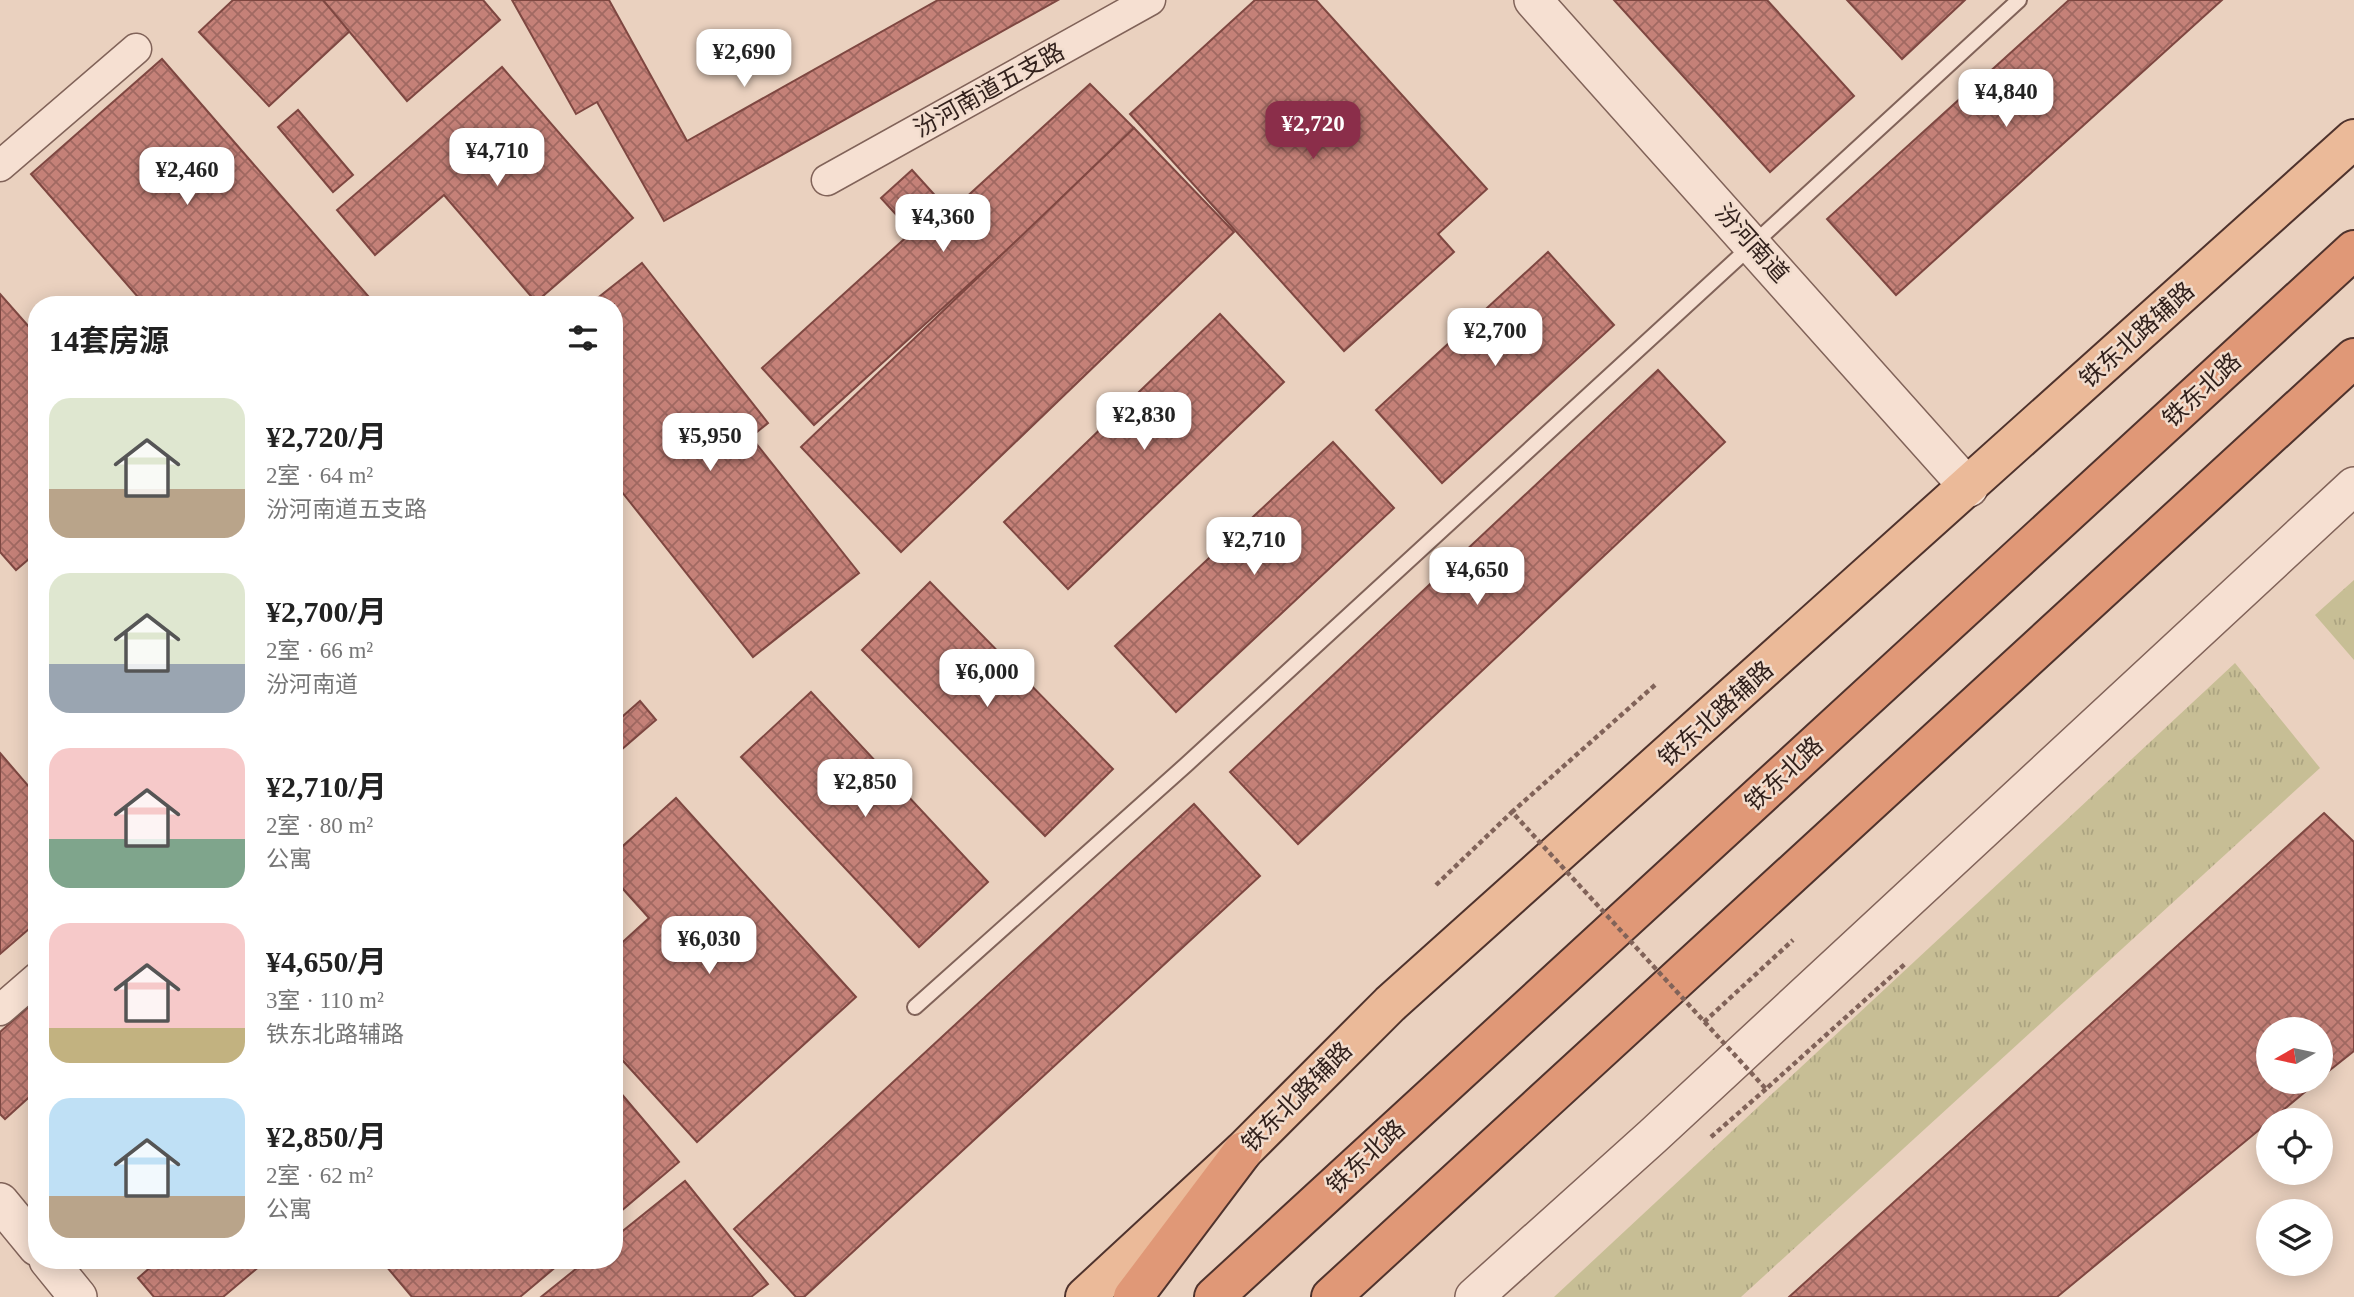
<!DOCTYPE html>
<html lang="zh">
<meta charset="utf-8">
<style>
:root{--surface:#fff;--page:#f6f6f6;--text:#222;--muted:#767676;--accent:#8b2e4a}
body{margin:0;font-family:"Times New Roman","Noto Sans SC",serif;background:var(--page);color:var(--text);height:100vh;display:flex;flex-direction:column;font-size:26px;white-space:nowrap}
*{box-sizing:border-box;margin:0}
p{font-size:23px;color:var(--muted)}
.icon{flex:none;width:38px;height:38px;fill:none;stroke:currentColor;stroke-width:2;stroke-linecap:round;stroke-linejoin:round}
.map{position:relative;flex:1;overflow:hidden}
.details{position:absolute;left:28px;top:296px;width:595px;height:973px;display:flex;flex-direction:column;background:var(--surface);border-radius:28px;box-shadow:0 4px 18px #0003}
.details>*{flex:none}
.needle{width:46px;rotate:261deg}
.controls{position:absolute;left:2256px;top:1017px;display:grid;gap:14px}
.controls a{display:grid;place-items:center;width:77px;height:77px;border-radius:50%;background:var(--surface);box-shadow:0 4px 18px #0003;font-size:35px}
.price{position:absolute;translate:-50% -60px;padding:0 16px;border-radius:14px;background:#fff;color:#222;font-size:23px;line-height:46px;filter:drop-shadow(0 2px 4px #0008)}
.price::after{content:'';position:absolute;left:50%;top:42px;width:21px;height:16px;margin-left:-10px;background:inherit;clip-path:polygon(0 0,100% 0,50% 100%)}
.price.on{background:var(--accent);color:#fff}
ul{padding:0;list-style:none}
li{display:flex;align-items:center;gap:21px;height:175px;padding:0 21px}
li span{display:grid;place-items:center;flex:none;width:196px;height:140px;border-radius:21px;color:#555}
li>.icon{margin-inline-start:auto}
span .icon{width:84px;height:84px;fill:#fffc;stroke-width:1}
li b{font-size:30px}
h2{display:flex;justify-content:space-between;align-items:center;height:84px;padding:0 21px;font-size:30px}
.map>svg:first-child{display:block}
.grass{fill:url(#grass-tufts)}
.building{fill:url(#building-cross-hatch);stroke:#7e4741;stroke-width:2}
.lines{fill:none;stroke-linecap:round;stroke-linejoin:round}
.service-casing{stroke:#816359;stroke-width:18}
.minor-casing{stroke:#816359;stroke-width:33}
.tertiary-casing{stroke:#816359;stroke-width:40}
.primary-casing{stroke:#4f332d;stroke-width:42}
.trunk-casing{stroke:#4f332d;stroke-width:42}
.path{stroke:#816359;stroke-width:4.5;stroke-dasharray:5 3.5;stroke-linecap:butt}
.service{stroke:#f6e0d2;stroke-width:14}
.minor{stroke:#f6e0d2;stroke-width:30}
.tertiary{stroke:#f6e0d2;stroke-width:37}
.primary{stroke:#ebba99;stroke-width:38}
.trunk{stroke:#e09877;stroke-width:38}
.path-bridge{stroke:#816359;stroke-width:4.5;stroke-dasharray:5 3.5;stroke-linecap:butt}
.labels{text-anchor:middle;dominant-baseline:central;stroke-width:5;stroke-linejoin:round;paint-order:stroke}
.street-label{font-size:24px;fill:#32211c;stroke:#f2ddce}
</style>
<div class="map">
<svg width="2354" height="1297" viewBox="0 0 2354 1297">
<defs>
<pattern id="grass-tufts" width="24" height="20" patternUnits="userSpaceOnUse" patternTransform="scale(1.75)"><rect width="24" height="20" fill="#c7be95"/><path d="M3 7l-1-3M5 7V3M7 7l1-3M15 17l-1-3M17 17v-4M19 17l1-3" fill="none" stroke="#aba380"/></pattern>
<pattern id="building-cross-hatch" width="8" height="8" patternUnits="userSpaceOnUse" patternTransform="scale(1.75)"><rect width="8" height="8" fill="#c58178"/><path d="M0 0l8 8M0 8l8-8" fill="none" stroke="#a16962"/></pattern>
</defs>
<rect width="100%" height="100%" fill="#ead1bf"/>
<g class="grass">
<polygon points="2354,580 2354,660 2315,615"/>
<polygon points="2235,663 2320,768 1741,1297 1554,1297"/>
</g>
<g class="building">
<polygon points="233,0 323,0 351,30 269,106 199,32"/>
<polygon points="323,0 483,0 500,20 407,101"/>
<polygon points="512,0 609,0 687,141 938,0 1058,0 664,221 597,102 576,114"/>
<polygon points="1255,0 1316,0 1487,189 1438,234 1454,252 1344,351 1130,114"/>
<polygon points="1614,0 1767,0 1854,96 1770,172"/>
<polygon points="1847,0 1965,0 1902,59"/>
<polygon points="2069,0 2222,0 1896,295 1827,219"/>
<polygon points="162,59 375,304 144,304 31,174"/>
<polygon points="502,67 633,218 536,302 444,195 375,255 337,210"/>
<polygon points="1090,84 1134,128 1118,149 814,425 762,368 912,232 881,198 912,170 950,212"/>
<polygon points="298,110 353,175 333,192 278,127"/>
<polygon points="1134,128 1234,232 901,552 801,447"/>
<polygon points="1548,252 1614,325 1442,483 1376,410"/>
<polygon points="642,263 768,423 751,437 859,573 753,657 614,482 614,304 590,304"/>
<polygon points="0,294 37,336 37,552 16,570 0,552"/>
<polygon points="1220,314 1284,382 1068,589 1004,522"/>
<polygon points="1658,370 1725,442 1298,844 1230,772"/>
<polygon points="1333,442 1394,508 1176,712 1115,646"/>
<polygon points="930,582 1113,769 1045,836 862,650"/>
<polygon points="811,692 988,882 919,947 741,757"/>
<polygon points="640,701 656,720 614,756 614,724"/>
<polygon points="0,753 37,796 37,922 0,954"/>
<polygon points="676,798 856,997 697,1142 614,1051 614,950 649,918 614,879 614,854"/>
<polygon points="1194,804 1260,876 804,1297 796,1297 734,1229"/>
<polygon points="2324,813 2354,842 2354,1051 2320,1078 2320,1029 2268,1029 2268,1082 2317,1082 2057,1297 1789,1297"/>
<polygon points="37,999 37,1090 5,1119 0,1114 0,1032"/>
<polygon points="614,1085 679,1162 614,1217"/>
<polygon points="685,1181 768,1284 751,1297 541,1297 587,1260 614,1260 614,1238"/>
<polygon points="159,1260 267,1260 223,1297 154,1297 138,1278"/>
<polygon points="381,1260 564,1260 520,1297 412,1297"/>
</g>
<g class="lines">
<defs>
<polyline id="service" points="915,1007 1187,764 2019,0"/>
<g id="minor">
<polyline points="0,166 136,49"/>
<polyline points="827,180 1150,0"/>
<polyline points="0,1010 37,978"/>
</g>
<g id="tertiary">
<polyline points="1533,0 1969,488"/>
<polyline points="0,1202 37,1247"/>
<polyline points="48,1260 78,1297"/>
<polyline points="1474,1297 1653,1136 2354,486"/>
</g>
<polyline id="primary" points="1085,1297 1243,1151 1390,1004 2354,139"/>
<g id="trunk">
<polyline points="1133,1297 1243,1151"/>
<polyline points="1214,1297 2354,250"/>
<polyline points="1331,1297 2354,358"/>
</g>
</defs>
<use href="#service" class="service-casing"/>
<use href="#minor" class="minor-casing"/>
<use href="#tertiary" class="tertiary-casing"/>
<use href="#primary" class="primary-casing"/>
<use href="#trunk" class="trunk-casing"/>
<g class="path">
<polyline points="1436,885 1512,812"/>
<polyline points="1704,1022 1793,940"/>
<polyline points="1711,1137 1766,1089"/>
</g>
<use href="#service" class="service"/>
<use href="#minor" class="minor"/>
<use href="#tertiary" class="tertiary"/>
<use href="#primary" class="primary"/>
<use href="#trunk" class="trunk"/>
<polyline class="path-bridge" points="1655,685 1512,812 1766,1089 1905,964"/>
</g>
<g class="labels">
<g class="street-label">
<text transform="translate(989 90) rotate(-29)">汾河南道五支路</text>
<text transform="translate(1752 243) rotate(48)">汾河南道</text>
<text transform="translate(2137 335) rotate(-42)">铁东北路辅路</text>
<text transform="translate(2202 390) rotate(-43)">铁东北路</text>
<text transform="translate(1716 714) rotate(-42)">铁东北路辅路</text>
<text transform="translate(1784 774) rotate(-43)">铁东北路</text>
<text transform="translate(1297 1097) rotate(-45)">铁东北路辅路</text>
<text transform="translate(1366 1157) rotate(-43)">铁东北路</text>
</g>
</g>
</svg>
<div class="controls">
<a><svg class="needle" viewBox="-14 -14 28 28"><path d="M0-13l5 13h-10z" fill="#e53935"/><path d="M0 13l5-13h-10z" fill="#767676"/></svg></a>
<a><svg class="icon" aria-label="locate" viewBox="0 0 24 24"><circle cx="12" cy="12" r="6"/><path d="M12 2v4M12 18v4M2 12h4M18 12h4"/></svg></a>
<a><svg class="icon" aria-label="layers" viewBox="0 0 24 24"><path d="M12 4l9 5-9 5-9-5zM3 14l9 5 9-5"/></svg></a>
</div>
<b class="price" style="left:744px;top:89px">¥2,690</b>
<b class="price" style="left:2006px;top:129px">¥4,840</b>
<b class="price on" style="left:1313px;top:161px">¥2,720</b>
<b class="price" style="left:497px;top:188px">¥4,710</b>
<b class="price" style="left:187px;top:207px">¥2,460</b>
<b class="price" style="left:943px;top:254px">¥4,360</b>
<b class="price" style="left:1495px;top:368px">¥2,700</b>
<b class="price" style="left:1144px;top:452px">¥2,830</b>
<b class="price" style="left:710px;top:473px">¥5,950</b>
<b class="price" style="left:1254px;top:577px">¥2,710</b>
<b class="price" style="left:1477px;top:607px">¥4,650</b>
<b class="price" style="left:987px;top:709px">¥6,000</b>
<b class="price" style="left:865px;top:819px">¥2,850</b>
<b class="price" style="left:709px;top:976px">¥6,030</b>
<section class="details">
<h2>14套房源<svg class="icon" aria-label="filters" viewBox="0 0 24 24"><path d="M4 7h16M4 17h16"/><circle cx="9" cy="7" r="2"/><circle cx="15" cy="17" r="2"/></svg></h2>
<ul>
<li><span style="background:linear-gradient(#dfe7d0 65%,#b9a48a 0)"><svg class="icon" aria-label="home" viewBox="0 0 24 24"><path d="M3 11l9-7 9 7M6 9v11h12V9"/></svg></span><div><b>¥2,720/月</b><p>2室 · 64 m²</p><p>汾河南道五支路</p></div></li>
<li><span style="background:linear-gradient(#dfe7d0 65%,#9aa5b1 0)"><svg class="icon" aria-label="home" viewBox="0 0 24 24"><path d="M3 11l9-7 9 7M6 9v11h12V9"/></svg></span><div><b>¥2,700/月</b><p>2室 · 66 m²</p><p>汾河南道</p></div></li>
<li><span style="background:linear-gradient(#f6c9c9 65%,#7fa58c 0)"><svg class="icon" aria-label="home" viewBox="0 0 24 24"><path d="M3 11l9-7 9 7M6 9v11h12V9"/></svg></span><div><b>¥2,710/月</b><p>2室 · 80 m²</p><p>公寓</p></div></li>
<li><span style="background:linear-gradient(#f6c9c9 75%,#c2b280 0)"><svg class="icon" aria-label="home" viewBox="0 0 24 24"><path d="M3 11l9-7 9 7M6 9v11h12V9"/></svg></span><div><b>¥4,650/月</b><p>3室 · 110 m²</p><p>铁东北路辅路</p></div></li>
<li><span style="background:linear-gradient(#bfe0f5 70%,#b9a48a 0)"><svg class="icon" aria-label="home" viewBox="0 0 24 24"><path d="M3 11l9-7 9 7M6 9v11h12V9"/></svg></span><div><b>¥2,850/月</b><p>2室 · 62 m²</p><p>公寓</p></div></li>
</ul>
</section>
</div>
